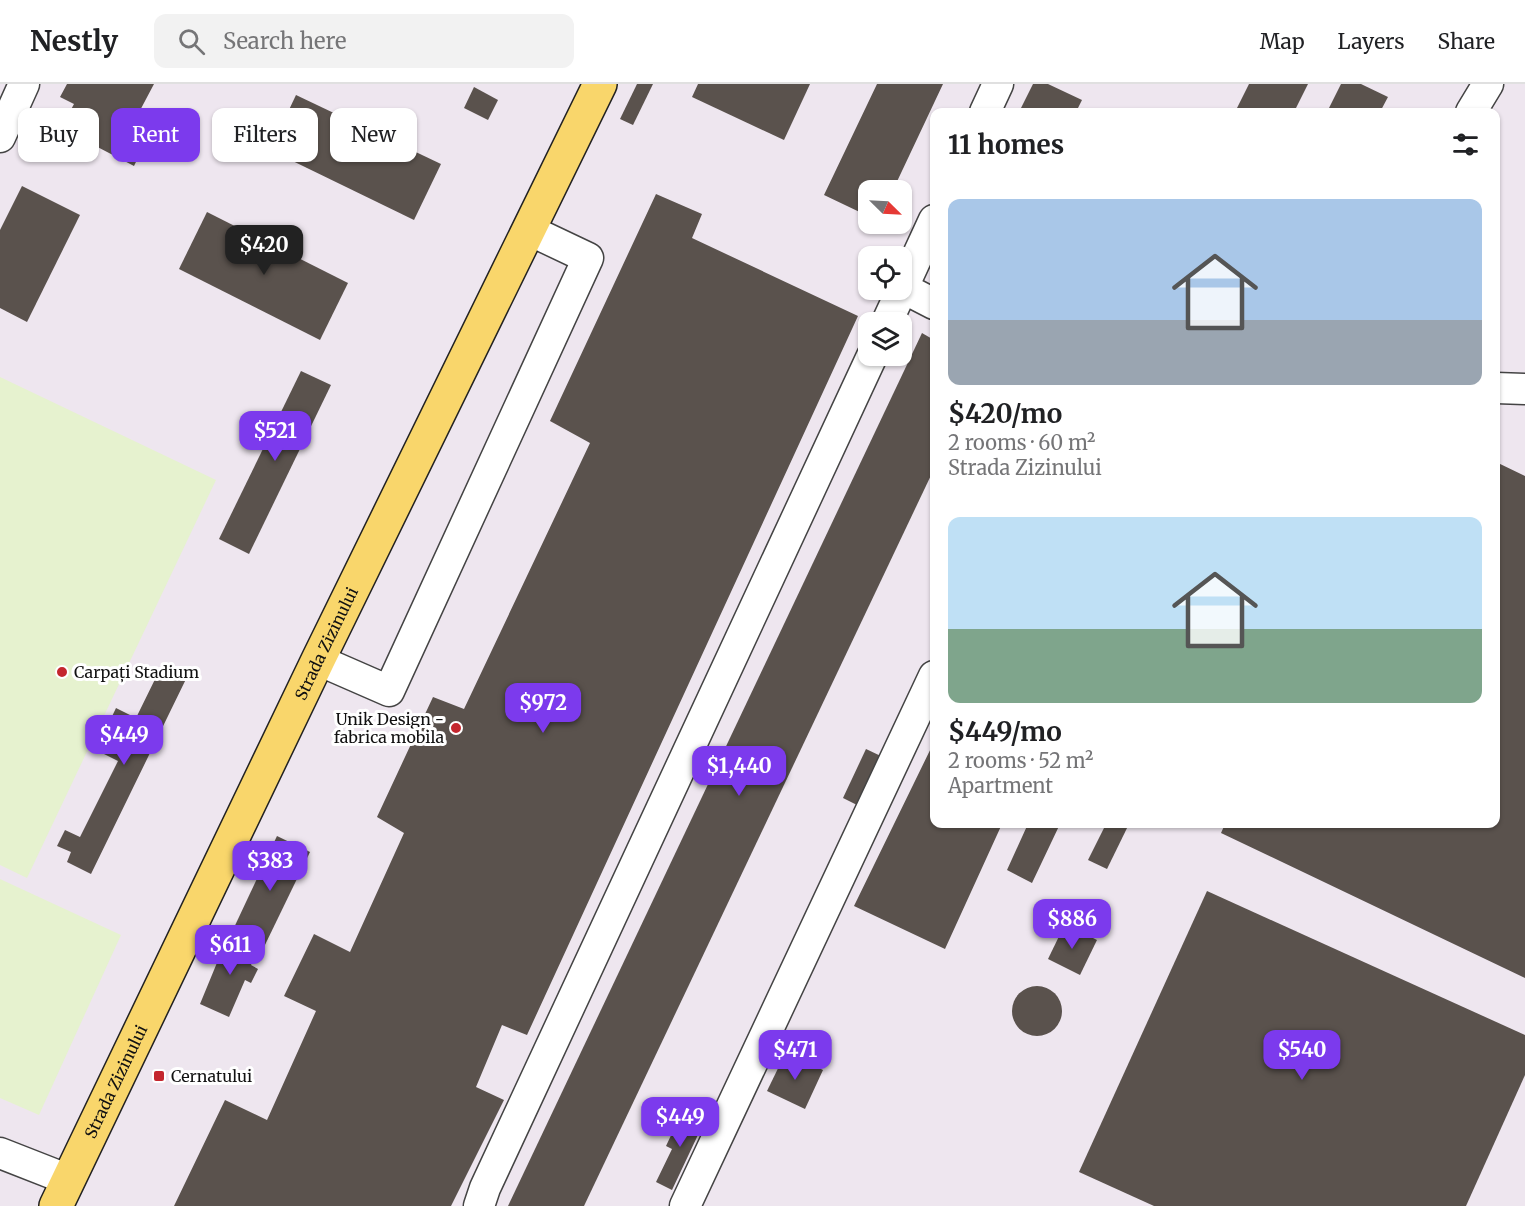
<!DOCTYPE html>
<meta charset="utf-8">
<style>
:root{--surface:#fff;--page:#f2f2f2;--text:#202124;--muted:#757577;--line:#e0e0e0;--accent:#7c3aed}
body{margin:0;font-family:Merriweather,serif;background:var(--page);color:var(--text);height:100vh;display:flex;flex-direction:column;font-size:22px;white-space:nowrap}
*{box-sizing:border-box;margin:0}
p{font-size:20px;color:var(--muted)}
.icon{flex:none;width:33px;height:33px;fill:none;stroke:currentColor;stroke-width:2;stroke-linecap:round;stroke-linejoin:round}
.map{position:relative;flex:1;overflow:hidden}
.details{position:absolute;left:930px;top:24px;width:570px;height:720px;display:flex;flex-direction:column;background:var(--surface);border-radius:12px;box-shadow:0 2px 4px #0004}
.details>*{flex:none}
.guide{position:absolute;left:18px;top:24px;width:570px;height:54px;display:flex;gap:12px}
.needle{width:39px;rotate:114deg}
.controls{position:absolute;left:858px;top:96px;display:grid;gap:12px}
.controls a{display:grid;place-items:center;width:54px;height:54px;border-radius:12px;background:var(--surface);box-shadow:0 2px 4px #0004;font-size:30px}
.price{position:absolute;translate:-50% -51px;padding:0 14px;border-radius:12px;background:var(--accent);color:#fff;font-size:20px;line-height:39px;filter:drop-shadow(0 2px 3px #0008)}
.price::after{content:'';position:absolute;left:50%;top:36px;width:18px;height:14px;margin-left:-9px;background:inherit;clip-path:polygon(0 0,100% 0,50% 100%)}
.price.on{background:#222;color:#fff}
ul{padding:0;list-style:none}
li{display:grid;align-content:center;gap:12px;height:318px;padding:0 18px}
li span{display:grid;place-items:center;height:186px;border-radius:12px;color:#555}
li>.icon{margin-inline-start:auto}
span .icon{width:108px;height:108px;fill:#fffc;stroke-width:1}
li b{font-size:26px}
h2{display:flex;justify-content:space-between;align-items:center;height:72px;padding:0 18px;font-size:26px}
.tag{padding:0 21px;border-radius:12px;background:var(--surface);box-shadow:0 2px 4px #0004;font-size:21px;line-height:54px}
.tag.on{background:var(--accent);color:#fff}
header{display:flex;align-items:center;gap:36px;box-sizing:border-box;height:84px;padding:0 30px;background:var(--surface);border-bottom:2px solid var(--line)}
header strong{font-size:28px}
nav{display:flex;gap:33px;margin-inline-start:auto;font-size:21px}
.search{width:420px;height:54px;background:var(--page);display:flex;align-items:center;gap:15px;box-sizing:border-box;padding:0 21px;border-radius:12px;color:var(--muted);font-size:22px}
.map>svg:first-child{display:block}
.industrial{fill:#eee6ef;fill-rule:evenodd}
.pitch{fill:#e6f2cf}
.building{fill:#5a524d}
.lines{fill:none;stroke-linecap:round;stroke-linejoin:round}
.minor-casing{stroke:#444;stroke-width:33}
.major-casing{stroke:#222;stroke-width:36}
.minor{stroke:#fff;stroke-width:30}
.major{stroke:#f9d66b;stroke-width:33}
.poi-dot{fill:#c4262e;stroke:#fff;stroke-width:2}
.labels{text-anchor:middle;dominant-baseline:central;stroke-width:6;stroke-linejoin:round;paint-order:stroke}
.street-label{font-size:16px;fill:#111;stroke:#fff}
.poi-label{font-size:16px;fill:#111;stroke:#fff;text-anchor:start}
</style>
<header>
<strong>Nestly</strong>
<div class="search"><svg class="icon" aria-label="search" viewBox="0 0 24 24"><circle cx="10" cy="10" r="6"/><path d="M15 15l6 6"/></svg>Search here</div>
<nav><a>Map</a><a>Layers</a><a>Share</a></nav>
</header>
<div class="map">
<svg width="1525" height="1122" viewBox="0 0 1525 1122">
<rect width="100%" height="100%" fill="#fffdf5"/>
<path class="industrial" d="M 0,0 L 1525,0 L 1525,1122 L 0,1122 ZM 934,28 L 1496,28 L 1496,740 L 934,740 ZM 868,106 L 902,106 L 902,140 L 868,140 ZM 868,172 L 902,172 L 902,206 L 868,206 ZM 868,238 L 902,238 L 902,272 L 868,272 Z"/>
<g class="pitch">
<polygon points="0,293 216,396 27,794 0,781"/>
<polygon points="0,795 121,851 39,1031 0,1014"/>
</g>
<g class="building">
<polygon points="67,0 154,0 136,34 153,43 134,82 61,44 74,20 60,13"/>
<polygon points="637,0 653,0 633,41 620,35"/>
<polygon points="698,0 810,0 784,56 692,13"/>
<polygon points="877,0 943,0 893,106 868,106 868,132 824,111"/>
<polygon points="1033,0 1048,0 1082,16 1076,28 1019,28"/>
<polygon points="1249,0 1308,0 1294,28 1235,28"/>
<polygon points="1341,0 1361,0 1388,13 1380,28 1327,28"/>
<polygon points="474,3 498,16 488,36 464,24"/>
<polygon points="296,11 441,80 414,136 270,66"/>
<polygon points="22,102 80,131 27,238 0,224 0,146"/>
<polygon points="656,110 702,130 692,154 858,232 527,951 502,941 476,1003 504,1016 451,1122 174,1122 225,1016 267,1036 316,927 284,912 314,850 350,868 404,749 377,733 433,613 464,625 590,359 550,337"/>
<polygon points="207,128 348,199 320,256 179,185"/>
<polygon points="922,249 934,256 934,385 584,1122 508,1122"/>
<polygon points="301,287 331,301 249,470 219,455"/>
<polygon points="1496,378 1525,392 1525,894 1221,749 1225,740 1496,740"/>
<polygon points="162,581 187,593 91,790 67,778 71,768 57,762 65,746 80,753 118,677 96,666 116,624 136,634"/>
<polygon points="934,658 934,740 1002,740 945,865 854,822"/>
<polygon points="866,665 885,674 861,723 843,714"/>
<polygon points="1023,740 1060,740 1032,799 1007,786 1027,742"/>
<polygon points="1106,740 1129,740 1107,785 1088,776"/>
<polygon points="277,752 310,768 263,865 231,850"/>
<polygon points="1207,807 1525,951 1525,991 1466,1122 1154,1122 1079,1088"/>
<polygon points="1065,840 1097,856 1080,891 1048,875"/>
<polygon points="228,852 258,865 251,881 258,885 251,899 245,896 229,933 200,920"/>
<circle cx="1037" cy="927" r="25"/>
<polygon points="786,968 823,986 805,1025 767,1007"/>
<polygon points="683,1026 705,1036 672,1106 656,1098 672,1065 666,1062"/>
</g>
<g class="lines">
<defs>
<g id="minor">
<polyline points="985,28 998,0"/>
<polyline points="1471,28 1488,0"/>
<polyline points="0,53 24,0"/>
<polyline points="903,204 934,220"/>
<polyline points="887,238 934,136"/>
<polyline points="1496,304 1525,305"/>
<polyline points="318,576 389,607 588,174 529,146"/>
<polyline points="0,1069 69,1096"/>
<polyline points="479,1122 485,1104 872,272"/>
<polyline points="685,1122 934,592"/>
</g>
<g id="major">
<path id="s1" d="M 56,1122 L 318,576 L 600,0"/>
</g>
</defs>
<use href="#minor" class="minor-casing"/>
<use href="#major" class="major-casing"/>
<use href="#minor" class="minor"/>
<use href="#major" class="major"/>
</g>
<g class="poi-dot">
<circle cx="62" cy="588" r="6"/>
<circle cx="456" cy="644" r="6"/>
<rect x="153" y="986" width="12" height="12" rx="3"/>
</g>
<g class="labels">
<g class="street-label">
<text stroke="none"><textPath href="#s1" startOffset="624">Strada Zizinului</textPath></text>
<text stroke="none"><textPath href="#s1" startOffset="138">Strada Zizinului</textPath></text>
</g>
<g class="poi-label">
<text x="74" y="588">Carpați Stadium</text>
<text x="444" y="635" text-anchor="end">Unik Design -<tspan x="444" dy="18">fabrica mobila</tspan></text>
<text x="171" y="992">Cernatului</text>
</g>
</g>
</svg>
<div class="controls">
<a><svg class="needle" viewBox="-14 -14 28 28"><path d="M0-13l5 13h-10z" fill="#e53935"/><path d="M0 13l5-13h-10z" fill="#757577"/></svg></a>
<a><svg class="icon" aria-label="locate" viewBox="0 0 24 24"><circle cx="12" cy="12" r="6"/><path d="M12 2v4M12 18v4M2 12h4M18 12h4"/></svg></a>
<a><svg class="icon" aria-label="layers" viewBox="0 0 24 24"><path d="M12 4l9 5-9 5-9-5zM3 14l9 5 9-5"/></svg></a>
</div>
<b class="price on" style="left:264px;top:192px">$420</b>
<b class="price" style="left:275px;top:378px">$521</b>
<b class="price" style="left:543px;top:650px">$972</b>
<b class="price" style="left:124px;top:682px">$449</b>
<b class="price" style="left:739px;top:713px">$1,440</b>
<b class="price" style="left:270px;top:808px">$383</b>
<b class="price" style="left:1072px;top:866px">$886</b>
<b class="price" style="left:230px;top:892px">$611</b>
<b class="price" style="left:795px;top:997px">$471</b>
<b class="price" style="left:1302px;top:997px">$540</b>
<b class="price" style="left:680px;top:1064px">$449</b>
<div class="guide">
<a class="tag">Buy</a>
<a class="tag on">Rent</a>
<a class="tag">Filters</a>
<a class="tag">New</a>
</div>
<section class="details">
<h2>11 homes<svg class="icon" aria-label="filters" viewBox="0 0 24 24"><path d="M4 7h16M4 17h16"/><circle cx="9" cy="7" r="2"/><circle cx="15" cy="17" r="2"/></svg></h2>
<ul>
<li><span style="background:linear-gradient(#a9c7e8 65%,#9aa5b1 0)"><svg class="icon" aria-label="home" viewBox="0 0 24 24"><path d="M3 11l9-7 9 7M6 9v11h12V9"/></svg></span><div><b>$420/mo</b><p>2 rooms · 60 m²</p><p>Strada Zizinului</p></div></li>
<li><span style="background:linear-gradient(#bfe0f5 60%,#7fa58c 0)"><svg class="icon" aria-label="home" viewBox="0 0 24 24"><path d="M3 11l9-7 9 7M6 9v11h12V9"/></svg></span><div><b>$449/mo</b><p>2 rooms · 52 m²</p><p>Apartment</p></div></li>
</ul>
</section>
</div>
